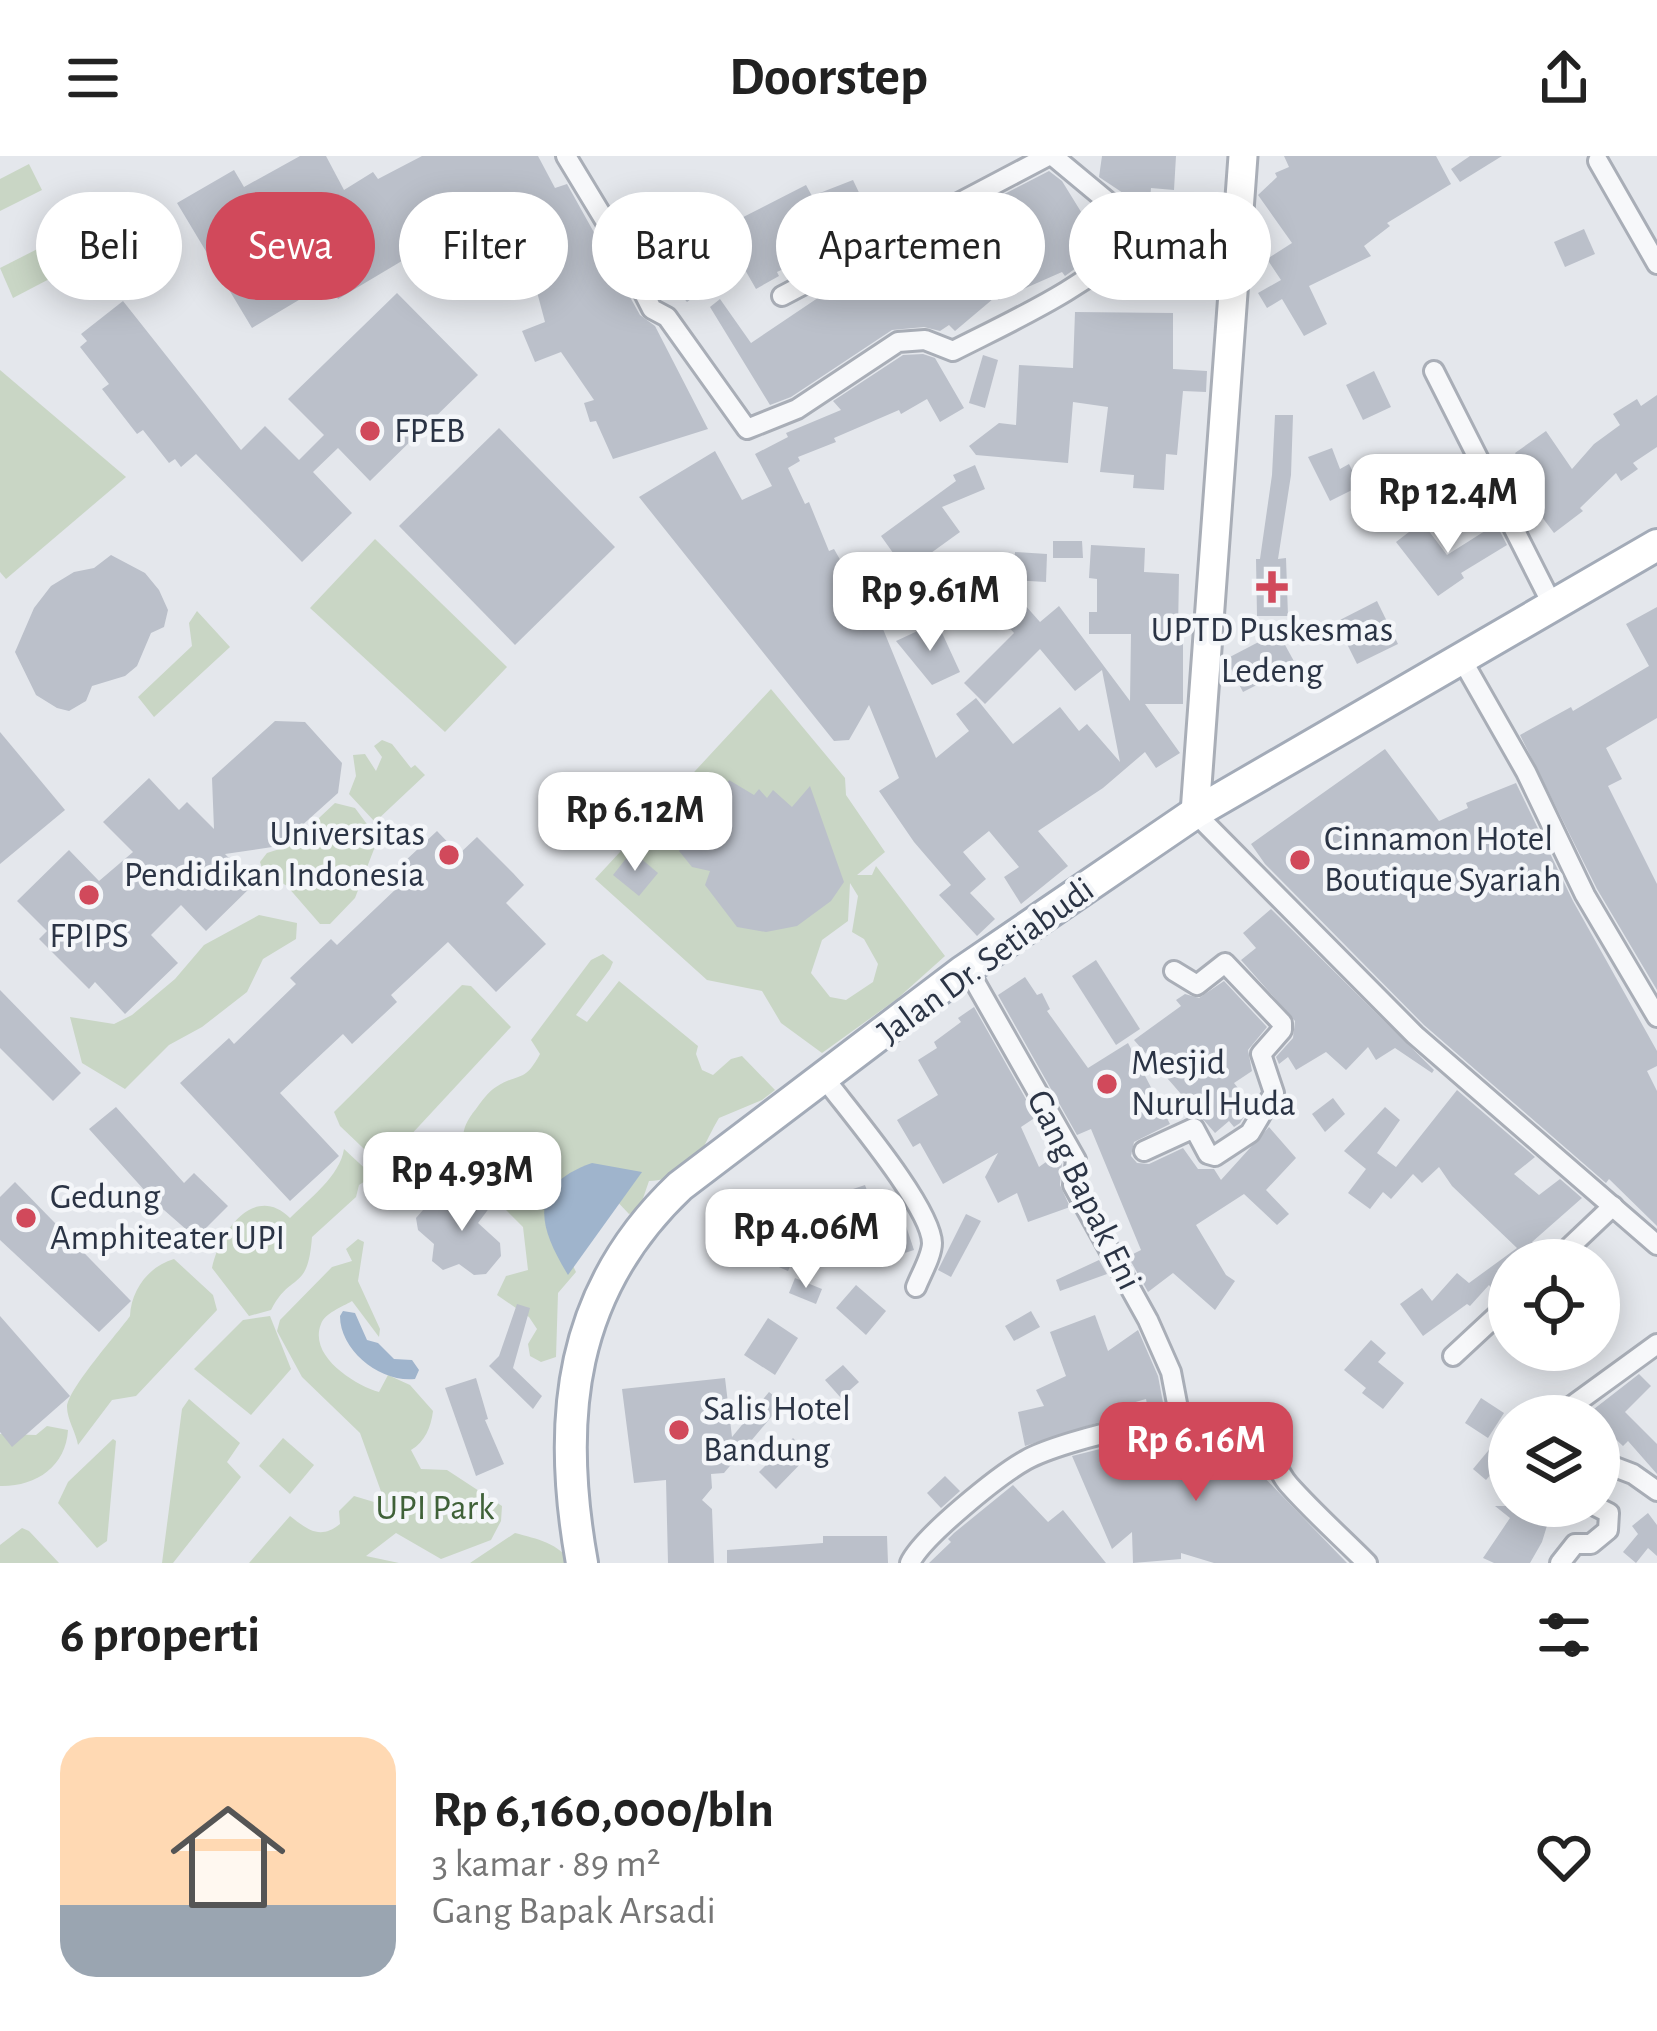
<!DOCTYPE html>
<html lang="id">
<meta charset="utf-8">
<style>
:root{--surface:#fff;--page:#f2f2f2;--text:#222;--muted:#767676;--line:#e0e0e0;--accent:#d1495b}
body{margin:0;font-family:"Alegreya Sans",sans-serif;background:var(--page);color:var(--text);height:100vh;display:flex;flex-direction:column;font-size:45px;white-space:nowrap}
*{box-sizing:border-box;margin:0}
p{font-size:39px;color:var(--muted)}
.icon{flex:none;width:66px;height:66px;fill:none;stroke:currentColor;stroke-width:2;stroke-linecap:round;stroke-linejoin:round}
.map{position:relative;height:1407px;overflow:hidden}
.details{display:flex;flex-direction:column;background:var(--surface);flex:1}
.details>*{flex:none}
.guide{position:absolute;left:36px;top:36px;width:1587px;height:108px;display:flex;gap:24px}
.tools{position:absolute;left:1488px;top:1083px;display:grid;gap:24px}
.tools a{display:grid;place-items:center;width:132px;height:132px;border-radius:50%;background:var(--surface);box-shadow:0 6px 30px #0003;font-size:60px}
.price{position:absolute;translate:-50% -102px;padding:0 27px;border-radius:24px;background:#fff;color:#222;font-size:39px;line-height:78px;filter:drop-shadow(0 3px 6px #0008)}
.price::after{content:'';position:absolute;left:50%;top:72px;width:36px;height:27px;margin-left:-18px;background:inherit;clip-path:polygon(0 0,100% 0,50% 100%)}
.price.active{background:var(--accent);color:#fff}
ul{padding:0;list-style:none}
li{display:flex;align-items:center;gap:36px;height:300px;padding:0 60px}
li+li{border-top:3px solid var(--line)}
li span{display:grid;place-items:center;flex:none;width:336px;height:240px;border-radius:36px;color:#555}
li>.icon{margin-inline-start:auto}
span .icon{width:144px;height:144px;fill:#fffc;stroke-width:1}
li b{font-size:51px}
h2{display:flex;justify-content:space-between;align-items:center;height:144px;padding:0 60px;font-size:51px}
.chip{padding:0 42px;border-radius:54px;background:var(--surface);box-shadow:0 6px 30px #0003;font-size:42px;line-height:108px}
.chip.active{background:var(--accent);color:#fff}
header{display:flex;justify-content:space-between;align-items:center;height:156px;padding:0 60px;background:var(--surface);font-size:54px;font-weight:700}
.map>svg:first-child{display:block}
.green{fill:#c9d6c5;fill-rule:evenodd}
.water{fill:#9fb4cc}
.building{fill:#bbc0ca}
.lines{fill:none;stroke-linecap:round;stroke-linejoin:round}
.street-casing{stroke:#a9aeb7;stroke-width:24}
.secondary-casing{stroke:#a9aeb7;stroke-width:33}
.primary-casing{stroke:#a3abb8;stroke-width:36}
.street{stroke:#f7f8fa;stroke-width:18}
.secondary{stroke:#fff;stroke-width:27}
.primary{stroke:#fff;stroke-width:30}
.poi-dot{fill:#d1495b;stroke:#f4f6f9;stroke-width:4.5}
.labels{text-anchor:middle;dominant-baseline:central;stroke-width:9;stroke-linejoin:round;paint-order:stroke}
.poi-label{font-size:36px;fill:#2b3445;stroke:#f4f6f9;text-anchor:start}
.street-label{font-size:36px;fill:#2b3445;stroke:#f4f6f9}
.park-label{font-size:36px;fill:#3f6138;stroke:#f4f6f9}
</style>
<header><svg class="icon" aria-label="menu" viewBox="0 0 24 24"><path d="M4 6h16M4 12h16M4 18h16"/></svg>Doorstep<svg class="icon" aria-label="share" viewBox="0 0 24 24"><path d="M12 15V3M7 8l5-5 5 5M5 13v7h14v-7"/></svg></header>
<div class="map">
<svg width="1657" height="1407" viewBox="0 0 1657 1407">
<rect width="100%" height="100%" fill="#e4e7ec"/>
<g class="green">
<polygon points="29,8 42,34 0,55 0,23"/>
<polygon points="63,80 78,108 13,142 0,112"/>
<polygon points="0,214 126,321 6,423 0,416"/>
<polygon points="375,383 507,511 445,576 310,452"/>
<polygon points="197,455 230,491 154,561 138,541 192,490 189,467"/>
<path d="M 771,533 L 845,622 L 846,639 L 885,696 L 857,719 L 872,719 L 876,710 L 945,800 L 897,843 L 822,897 L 781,867 L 762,835 L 707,824 L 595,723 ZM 850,727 L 858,740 L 852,776 L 864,783 L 878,808 L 873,826 L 846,844 L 830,841 L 811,817 L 822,784 L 848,765 Z"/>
<polygon points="382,584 392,588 411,612 415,609 425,619 375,666 349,638 356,620 353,599 365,598 376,615 382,601 374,590"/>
<polygon points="335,647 355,652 378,683 355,742 330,768 320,768 287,730 263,715 260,706 267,697 289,690"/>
<polygon points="259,759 297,767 296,783 263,803 247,836 202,871 169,889 125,933 82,907 70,861 114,868 132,859 175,823 204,789"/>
<path d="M 603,798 L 613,806 L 610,813 L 576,859 L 587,866 L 619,825 L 698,890 L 696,898 L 702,914 L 713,919 L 731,903 L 742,900 L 775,934 L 762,944 L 719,962 C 698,997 698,1022 649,1025 L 639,1054 L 629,1058 L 611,1039 L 564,1091 L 576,1116 L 558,1137 L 556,1201 L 541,1206 L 530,1200 L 528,1188 L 537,1173 L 529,1161 L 497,1139 L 506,1120 L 528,1114 L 523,1071 L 491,1039 L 480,1017 L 472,1015 C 462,988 457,976 476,953 C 481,946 488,936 496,931 C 519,916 524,928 540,898 L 531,884 L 591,804 Z"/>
<polygon points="462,829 471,830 511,871 382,1010 340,970 334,956"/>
<path d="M 344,993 L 373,1020 L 359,1029 L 356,1041 L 312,1081 C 308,1137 291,1115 271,1154 L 249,1160 L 212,1112 C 219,1077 254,1026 290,1062 C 309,1043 340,1020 344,993 Z"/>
<path d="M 446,993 L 455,1001 L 423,1044 L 405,1040 L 400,1024 C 412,1006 431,1007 446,993 Z"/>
<path d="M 358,1083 L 364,1086 L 358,1125 L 380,1173 L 379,1181 L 352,1145 C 342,1151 325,1157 321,1168 C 308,1200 355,1229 379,1236 L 388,1219 L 410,1229 L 433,1255 C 431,1271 425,1286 411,1294 L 421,1313 L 447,1314 L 502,1350 L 501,1365 L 491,1384 L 441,1403 L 396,1377 L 366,1400 L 399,1407 L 249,1407 L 290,1360 C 308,1374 320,1384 340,1368 L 339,1355 L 354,1340 L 374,1346 L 383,1341 L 360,1277 L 302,1221 L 277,1175 L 280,1164 L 332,1111 L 352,1105 L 346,1093 Z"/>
<path d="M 174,1103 L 213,1139 L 217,1154 L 136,1240 L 112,1244 L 78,1289 C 76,1277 67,1263 67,1251 C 68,1233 118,1177 130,1160 C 131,1134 149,1110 174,1103 Z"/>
<polygon points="270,1160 291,1213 251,1259 194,1213 243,1164"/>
<polygon points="189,1243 240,1287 227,1306 241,1321 173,1407 162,1407 182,1253"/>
<path d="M 47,1270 L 68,1274 C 66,1311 35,1331 0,1330 L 0,1278 L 36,1279 Z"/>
<polygon points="283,1282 314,1309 290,1338 259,1310"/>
<polygon points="113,1283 116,1285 107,1385 97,1392 58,1347 68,1326"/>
<polygon points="22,1372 29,1375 59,1407 0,1407 0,1389"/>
<path d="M 515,1377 C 537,1383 559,1387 571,1407 L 470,1407 Z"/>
</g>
<g class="water">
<path d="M 592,1007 L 642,1016 L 568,1119 C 538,1070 527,1030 592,1007 Z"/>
<path d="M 343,1155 L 355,1157 L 367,1184 L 378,1187 L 394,1203 L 412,1204 L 419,1214 L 415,1223 C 381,1227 340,1195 340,1160 Z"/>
</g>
<g class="building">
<polygon points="300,0 326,0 344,34 373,16 378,23 422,0 538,0 555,32 567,28 640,159 655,170 708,273 613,303 596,265 590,266 584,247 594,244 561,196 535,206 522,175 545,166 529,106 547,102 536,71 517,75 507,50 427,90 338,143 329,126 252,172 177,47 234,14 244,31"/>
<polygon points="1102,0 1176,0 1174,34 1151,32 1149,55 1140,55 1126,39 1099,21"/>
<polygon points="1284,0 1436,0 1451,28 1387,67 1390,70 1364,90 1371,100 1309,130 1327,168 1304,180 1282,143 1267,152 1258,137 1281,124 1267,103 1292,87 1258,39 1277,21 1275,17 1289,11"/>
<polygon points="1470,0 1502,0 1460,26 1451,13"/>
<polygon points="1049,15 1062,25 1091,72 1093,61 1113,85 1065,120 1062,116 998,144 1000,137 955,175 949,169 940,175 924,171 892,174 791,241 770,249 710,151 720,143 751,187 855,117 858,120 903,104 926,80 931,85 949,71 951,75 980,58 977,52"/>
<polygon points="853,24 874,68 817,105 813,99 777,116 779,120 756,133 740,105 687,146 634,85 661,80 680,62 700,83 806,29 812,40"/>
<polygon points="1584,73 1595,98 1565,111 1554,86"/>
<polygon points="1217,90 1216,117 1202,121 1201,116 1146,141 1134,114 1175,95 1178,102"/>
<polygon points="397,137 478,219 370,325 338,292 313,316 352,357 302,406 196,298 181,311 175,303 169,307 143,274 137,278 102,233 109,228 80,191 87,185 81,178 123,145 241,294 265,270 299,304 324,279 288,243"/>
<polygon points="1075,156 1173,157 1173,213 1207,215 1206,236 1183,235 1177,299 1166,298 1164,334 1133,332 1134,319 1100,316 1108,251 1073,246 1068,307 976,299 969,290 999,267 1016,269 1019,209 1073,212"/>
<polygon points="923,198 935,202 964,252 940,266 927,243 901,258 899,254 834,282 836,286 798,301 800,305 788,312 805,348 809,346 829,395 834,393 854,428 859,425 868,442 875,438 882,453 876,456 936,602 969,575 956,558 976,542 1013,588 1060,551 1079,575 1087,568 1120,606 1102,514 1075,535 1040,493 985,548 964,527 1014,477 995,456 1015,438 1040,466 1059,450 1130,545 1131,478 1089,478 1089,456 1097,456 1097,423 1089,422 1091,389 1145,392 1144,416 1179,418 1178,475 1183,475 1183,548 1145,548 1180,597 1156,612 1145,596 1103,632 1038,675 1068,710 1021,748 1004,721 1019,711 989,675 963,696 986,723 970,737 995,763 977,780 939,739 951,729 914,686 879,635 899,622 869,549 849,584 834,585 639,341 715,295 742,344 772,330 755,298 788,281 786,277 841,254 833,245 903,199"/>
<polygon points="983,199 998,204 985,252 969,247"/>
<polygon points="1374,215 1391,251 1363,264 1346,229"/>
<polygon points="1657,239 1657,291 1633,307 1638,313 1621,325 1616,317 1580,352 1583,355 1554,377 1524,337 1536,328 1515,297 1546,275 1572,313 1594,288 1620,269 1613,258 1637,243 1641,250"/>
<polygon points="1275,259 1293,259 1291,319 1278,403 1286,402 1288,460 1257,460 1256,403 1260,403 1272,319"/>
<polygon points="499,272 615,391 515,489 399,370"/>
<polygon points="1332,292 1340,313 1349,308 1360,330 1330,345 1308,301"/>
<polygon points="975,309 985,333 942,351 960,376 906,415 881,380 956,325 953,319"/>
<polygon points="1424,314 1440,343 1412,358 1397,328"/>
<polygon points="1422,366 1447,399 1496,368 1507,389 1461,417 1464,422 1438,440 1396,386"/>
<polygon points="1053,385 1082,385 1083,402 1053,402"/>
<polygon points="1015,396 1047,398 1046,426 1013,424"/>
<polygon points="111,399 145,417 159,434 168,454 164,471 151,477 137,510 125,520 92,530 86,545 69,555 57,552 36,539 15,496 34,452 51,430 74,416 94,412"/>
<polygon points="1377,445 1398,488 1357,508 1336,466"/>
<polygon points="1657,451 1657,562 1606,592 1622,623 1608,630 1657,728 1657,834 1597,733 1520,579 1571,551 1573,555 1649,510 1626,468"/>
<polygon points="937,466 960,516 932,529 896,485"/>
<polygon points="1278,476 1296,509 1243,536 1226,503"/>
<polygon points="275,565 305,566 342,607 338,637 279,690 225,698 254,728 206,775 181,749 151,779 178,807 125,858 95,826 89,833 39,783 47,775 17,745 69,694 99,725 133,696 103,666 149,622 179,654 187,646 214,673 212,622"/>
<polygon points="0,576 65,654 0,708"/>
<polygon points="1385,593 1439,665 1468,652 1466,647 1516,627 1573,745 1657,895 1657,910 1647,915 1657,935 1657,1070 1609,1023 1606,1027 1424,869 1265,708 1251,688"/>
<polygon points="729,624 754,639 759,633 767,642 773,634 792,651 810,630 844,726 831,745 797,770 766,776 737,771 705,729 710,715 692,711 679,695"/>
<polygon points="437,675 459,698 477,681 513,717 524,729 506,747 546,788 496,836 448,786 391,839 397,846 352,888 343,878 280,937 339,1000 290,1045 180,927 229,882 234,888 296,828 290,822 331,783 337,789 397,732 387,722"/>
<polygon points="632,695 658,717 639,740 613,719"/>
<polygon points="1271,753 1434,914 1432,917 1395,892 1376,904 1368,891 1346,914 1326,896 1296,914 1288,901 1279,908 1276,901 1293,882 1295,865 1241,804 1256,792 1243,777"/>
<polygon points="1096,804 1140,873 1116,889 1072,820"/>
<polygon points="1025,821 1037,839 1042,837 1050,853 1047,855 1088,912 1128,887 1170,968 1134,986 1131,1000 1137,1007 1149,1008 1183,992 1198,1013 1214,1013 1221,1024 1269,971 1296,1002 1266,1034 1289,1058 1277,1069 1244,1038 1196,1069 1226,1119 1235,1125 1215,1154 1173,1117 1148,1136 1124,1093 1129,1091 1133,1098 1141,1094 1091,973 1077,979 998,839"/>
<polygon points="1224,825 1267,871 1248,894 1252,915 1234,927 1251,949 1240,967 1234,971 1229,965 1215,977 1134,884 1181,850 1176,844 1185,838 1199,842"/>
<polygon points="0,834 81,917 53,945 0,892"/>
<polygon points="974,851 1036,961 1021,971 1039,1011 1057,998 1062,1007 1060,1029 1070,1051 1028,1066 1017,1037 998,1047 985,1021 998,997 943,1028 920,987 913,991 897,964 938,939 918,904 937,892 934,886 961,866 958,862"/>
<polygon points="1457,934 1535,1001 1514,1018 1539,1039 1560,1023 1582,1042 1532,1086 1544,1098 1543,1104 1509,1104 1509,1120 1492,1133 1489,1129 1470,1150 1467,1148 1423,1180 1400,1148 1422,1132 1432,1145 1457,1117 1469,1127 1517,1092 1452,1030 1439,1011 1422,1027 1413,1018 1391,1043 1383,1036 1370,1053 1348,1037 1366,1013 1344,995 1385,951 1400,964 1377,997 1396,1011"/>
<polygon points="1333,942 1345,958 1325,976 1312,958"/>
<polygon points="116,951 184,1027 194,1017 228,1050 196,1082 156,1047 89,973"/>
<polygon points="495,1023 505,1031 478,1067 500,1087 501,1100 486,1118 474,1119 459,1108 443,1114 432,1105 434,1088 418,1074 416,1062 430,1046 442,1044 465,1058"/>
<polygon points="15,1026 131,1145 99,1176 0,1084 0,1041"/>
<polygon points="865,1029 883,1078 906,1070 914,1094 874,1107 860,1063 809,1080 799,1051"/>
<polygon points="966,1058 981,1065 951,1121 938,1114"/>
<polygon points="765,1073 800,1088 788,1115 753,1100"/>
<polygon points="1099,1104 1107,1118 1060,1135 1056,1124"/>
<polygon points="795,1122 822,1133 816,1148 789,1137"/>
<polygon points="856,1129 886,1155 866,1179 836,1152"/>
<polygon points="517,1148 530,1152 513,1212 542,1240 533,1253 489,1210 499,1200"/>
<polygon points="1031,1155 1040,1171 1014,1185 1005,1170"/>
<polygon points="1095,1159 1108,1195 1138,1174 1158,1220 1164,1252 1148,1254 1146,1243 1118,1251 1118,1260 1025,1290 1018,1256 1044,1250 1036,1234 1066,1220 1050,1176"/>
<polygon points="0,1160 70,1240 12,1291 0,1276"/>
<polygon points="768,1162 798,1182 775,1219 744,1199"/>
<polygon points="1371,1184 1386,1197 1378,1206 1404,1227 1383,1253 1362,1237 1366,1232 1344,1214"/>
<polygon points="843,1209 859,1226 841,1242 825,1224"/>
<polygon points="1639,1218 1651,1230 1625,1256 1657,1288 1657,1318 1628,1285 1623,1290 1609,1277 1599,1286 1599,1260 1585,1260"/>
<polygon points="476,1222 488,1263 485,1264 504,1308 476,1320 445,1232"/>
<polygon points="725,1222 732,1281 769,1236 783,1247 724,1317 711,1318 712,1332 702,1344 712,1353 714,1407 668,1407 666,1324 634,1327 622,1233"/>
<polygon points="1481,1242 1504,1257 1488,1282 1465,1267"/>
<polygon points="1194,1276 1192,1280 1243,1284 1239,1297 1257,1300 1261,1318 1347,1407 1214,1407 1181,1397 1181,1403 1133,1407 1132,1376 1112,1393 1072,1300 1140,1283"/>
<polygon points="793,1282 809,1299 776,1333 759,1316"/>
<polygon points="1498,1283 1509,1297 1486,1324 1473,1313"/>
<polygon points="945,1320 960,1335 941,1352 927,1337"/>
<polygon points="1013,1329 1048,1366 1063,1354 1106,1407 929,1407 951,1386 948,1383 954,1377"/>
<polygon points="1495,1350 1553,1350 1542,1386 1530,1407 1494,1407 1483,1402 1510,1362"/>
<polygon points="1648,1357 1657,1369 1657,1400 1648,1392 1636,1407 1623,1396 1638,1378 1632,1370"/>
<polygon points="823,1380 887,1380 888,1407 727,1407 727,1394 823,1387"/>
</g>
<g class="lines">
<defs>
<g id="street">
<path d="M 566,0 L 618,86 L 652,153 L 667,161 L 747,273 L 797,253 L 898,186 L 925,184 L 953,195 C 1020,161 1091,130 1143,75"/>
<polyline points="1053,0 1143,75"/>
<polyline points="1598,5 1657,108"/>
<polyline points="1143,75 1237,54"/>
<polyline points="782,140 1048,0"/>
<polyline points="1434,215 1552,448"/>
<polyline points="1461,502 1526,616 1585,739 1657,861"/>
<polyline points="1195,657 1415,879 1657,1089"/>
<polyline points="967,812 1076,1004 1073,1029 1148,1164 1171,1216 1180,1263"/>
<path d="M 825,923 C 849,955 931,1051 932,1087 C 932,1100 921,1118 916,1131"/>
<polyline points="1144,995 1194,972 1208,998 1215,1000 1250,977 1274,937 1261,898 1282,874 1282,867 1225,807 1197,829 1174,815"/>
<polyline points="1556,1104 1613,1050"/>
<polyline points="1453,1200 1509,1148"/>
<polyline points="1558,1260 1657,1188"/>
<polyline points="1599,1305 1633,1318 1657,1335"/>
<path d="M 910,1407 C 922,1381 999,1319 1026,1304 C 1061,1284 1215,1245 1249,1268 C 1268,1280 1274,1313 1289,1329 C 1313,1356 1341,1381 1367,1407"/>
<polyline points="1560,1407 1575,1388 1591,1388 1608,1374 1609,1357 1595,1350"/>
</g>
<polyline id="secondary" points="1195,657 1243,0"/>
<path id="primary" d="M 582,1407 C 556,1263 569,1135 680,1030 L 962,816 L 1195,657 L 1657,389"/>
</defs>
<use href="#street" class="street-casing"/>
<use href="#secondary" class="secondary-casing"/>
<use href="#primary" class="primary-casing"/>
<use href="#street" class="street"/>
<use href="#secondary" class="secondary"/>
<use href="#primary" class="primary"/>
</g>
<g class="poi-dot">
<circle cx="370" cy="275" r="12"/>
<path d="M1266 413h12v12h12v12h-12v12h-12v-12h-12v-12h12z"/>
<circle cx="449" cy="699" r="12"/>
<circle cx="1300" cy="704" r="12"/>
<circle cx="89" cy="739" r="12"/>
<circle cx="1107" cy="928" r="12"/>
<circle cx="26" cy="1062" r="12"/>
<circle cx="679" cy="1274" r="12"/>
</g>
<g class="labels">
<g class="poi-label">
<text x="394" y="275">FPEB</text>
<text x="1272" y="474" text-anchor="middle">UPTD Puskesmas<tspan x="1272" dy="41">Ledeng</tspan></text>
<text x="425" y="678" text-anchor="end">Universitas<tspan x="425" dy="41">Pendidikan Indonesia</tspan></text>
<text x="1324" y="683">Cinnamon Hotel<tspan x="1324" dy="41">Boutique Syariah</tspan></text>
<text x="89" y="780" text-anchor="middle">FPIPS</text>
<text x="1131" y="907">Mesjid<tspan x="1131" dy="41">Nurul Huda</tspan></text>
<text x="50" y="1041">Gedung<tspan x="50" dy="41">Amphiteater UPI</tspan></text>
<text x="703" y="1253">Salis Hotel<tspan x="703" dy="41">Bandung</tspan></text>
</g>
<g class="street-label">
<text transform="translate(986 805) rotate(-36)">Jalan Dr. Setiabudi</text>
<text transform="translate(1084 1034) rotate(64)">Gang Bapak Eni</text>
</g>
<g class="park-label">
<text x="435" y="1352">UPI Park</text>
</g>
</g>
</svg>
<div class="tools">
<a><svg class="icon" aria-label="locate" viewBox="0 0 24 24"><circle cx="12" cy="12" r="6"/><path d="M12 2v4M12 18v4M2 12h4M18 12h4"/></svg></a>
<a><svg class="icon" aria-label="layers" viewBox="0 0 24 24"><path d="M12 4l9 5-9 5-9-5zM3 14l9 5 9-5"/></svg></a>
</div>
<b class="price" style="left:1448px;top:400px">Rp 12.4M</b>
<b class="price" style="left:930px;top:498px">Rp 9.61M</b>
<b class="price" style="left:635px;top:718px">Rp 6.12M</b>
<b class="price" style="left:462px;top:1078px">Rp 4.93M</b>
<b class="price" style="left:806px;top:1135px">Rp 4.06M</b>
<b class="price active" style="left:1196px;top:1348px">Rp 6.16M</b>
<div class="guide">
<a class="chip">Beli</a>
<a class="chip active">Sewa</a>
<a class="chip">Filter</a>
<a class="chip">Baru</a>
<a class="chip">Apartemen</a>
<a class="chip">Rumah</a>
</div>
</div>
<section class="details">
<h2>6 properti<svg class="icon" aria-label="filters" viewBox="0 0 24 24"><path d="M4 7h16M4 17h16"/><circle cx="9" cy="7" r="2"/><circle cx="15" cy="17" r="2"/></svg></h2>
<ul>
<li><span style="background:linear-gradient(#ffd9b3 70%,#9aa5b1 0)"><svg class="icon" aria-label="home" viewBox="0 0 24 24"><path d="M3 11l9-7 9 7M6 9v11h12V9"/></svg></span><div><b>Rp 6,160,000/bln</b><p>3 kamar · 89 m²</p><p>Gang Bapak Arsadi</p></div><svg class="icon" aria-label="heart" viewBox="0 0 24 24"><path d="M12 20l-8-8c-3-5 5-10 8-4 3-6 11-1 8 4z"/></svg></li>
</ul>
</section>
